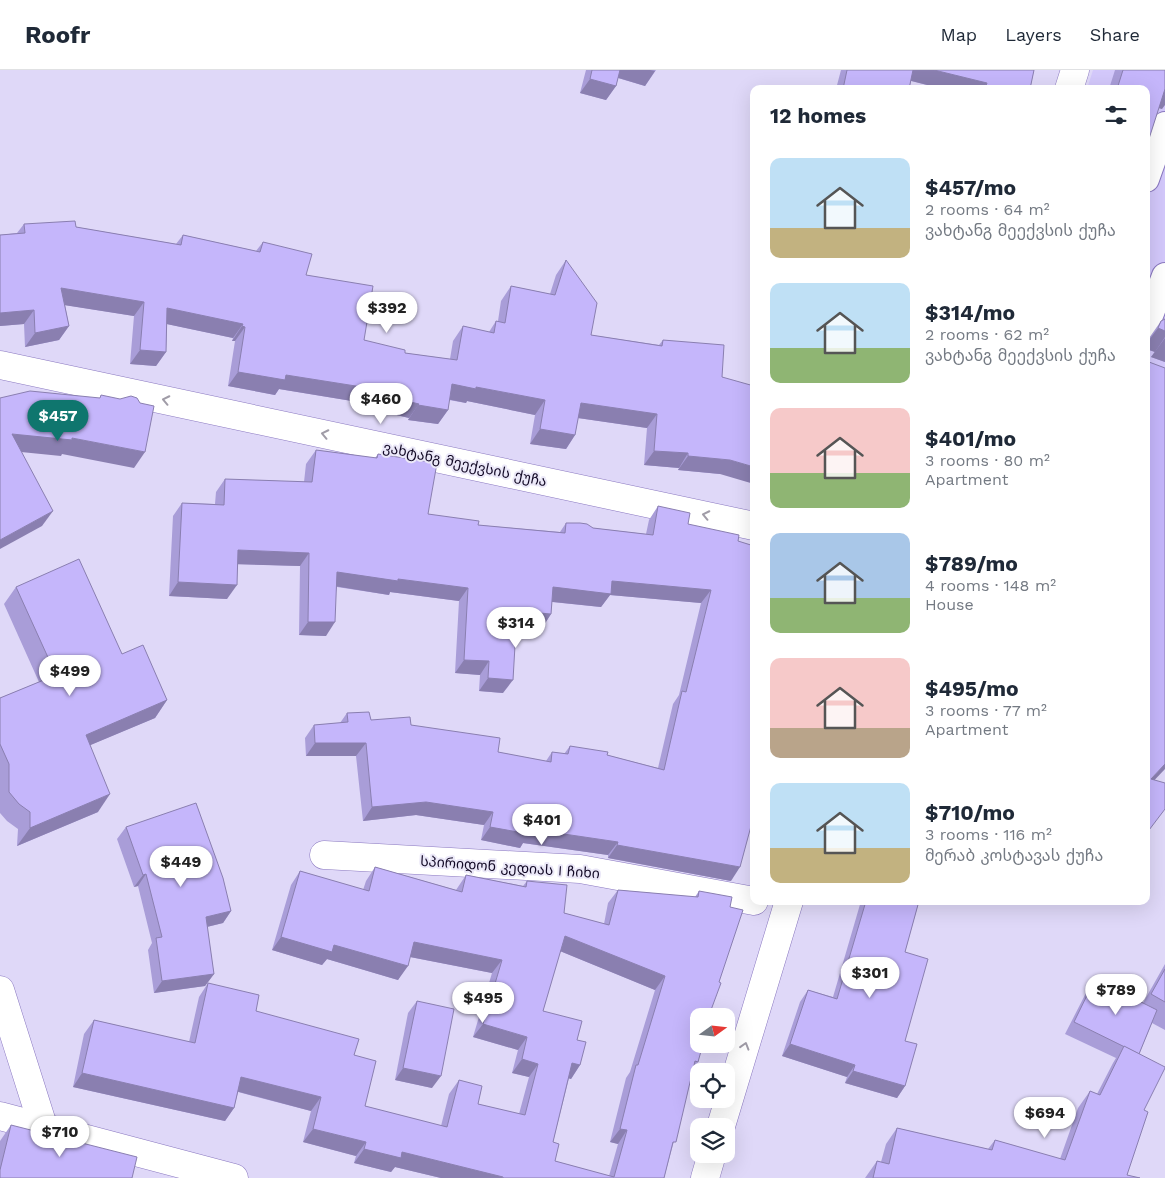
<!DOCTYPE html>
<meta charset="utf-8">
<style>
:root{--surface:#fff;--page:#f6f6f7;--text:#1f2937;--muted:#747a83;--line:#e0e1e3;--accent:#0f766e}
body{margin:0;font-family:"Work Sans","Noto Sans Georgian",sans-serif;background:var(--page);color:var(--text);height:100vh;display:flex;flex-direction:column;font-size:19px;white-space:nowrap}
*{box-sizing:border-box;margin:0}
p{font-size:16px;color:var(--muted)}
.icon{flex:none;width:28px;height:28px;fill:none;stroke:currentColor;stroke-width:2;stroke-linecap:round;stroke-linejoin:round}
.map{position:relative;flex:1;overflow:hidden}
.details{position:absolute;left:750px;top:15px;width:400px;height:820px;display:flex;flex-direction:column;background:var(--surface);border-radius:10px;box-shadow:0 5px 20px #0002}
.details>*{flex:none}
.needle{width:32px;rotate:75deg}
.controls{position:absolute;left:690px;top:938px;display:grid;gap:10px}
.controls a{display:grid;place-items:center;width:45px;height:45px;border-radius:10px;background:var(--surface);box-shadow:0 5px 20px #0002;font-size:25px}
.price{position:absolute;translate:-50% -42px;padding:0 11px;border-radius:18px;background:#fff;color:#222;font-size:16px;line-height:32px;filter:drop-shadow(0 1px 2px #0008)}
.price::after{content:'';position:absolute;left:50%;top:30px;width:15px;height:11px;margin-left:-8px;background:inherit;clip-path:polygon(0 0,100% 0,50% 100%)}
.price.active{background:var(--accent);color:#fff}
ul{padding:0;list-style:none}
li{display:flex;align-items:center;gap:15px;height:125px;padding:0 20px}
li span{display:grid;place-items:center;flex:none;width:140px;height:100px;border-radius:10px;color:#555}
li>.icon{margin-inline-start:auto}
span .icon{width:60px;height:60px;fill:#fffc;stroke-width:1}
li b{font-size:21px}
h2{display:flex;justify-content:space-between;align-items:center;height:60px;padding:0 20px;font-size:21px}
header{display:flex;align-items:center;gap:30px;box-sizing:border-box;height:70px;padding:0 25px;background:var(--surface);border-bottom:1px solid var(--line)}
header strong{font-size:24px}
nav{display:flex;gap:28px;margin-inline-start:auto;font-size:18px}
.map>svg:first-child{display:block}
.built{fill:#d3c8fb}
.lines{fill:none;stroke-linecap:round;stroke-linejoin:round}
.pedestrian-casing{stroke:#8a78c0;stroke-width:28}
.minor-casing{stroke:#8a78c0;stroke-width:29}
.secondary-casing{stroke:#8a78c0;stroke-width:29}
.pedestrian{stroke:#fff;stroke-width:26}
.minor{stroke:#fff;stroke-width:28}
.secondary{stroke:#fff;stroke-width:28}
.wall{fill:#a99dd8;fill-rule:evenodd}
.shaded-wall{fill:#8a7fb0}
.building{fill:#c5b6fb;stroke:#8a7fb0;fill-rule:evenodd}
.oneway{stroke:#a09ca7}
.labels{text-anchor:middle;dominant-baseline:central;stroke-width:4;stroke-linejoin:round;paint-order:stroke}
.street-label{font-size:14px;fill:#110824;stroke:#ebe8f8}
</style>
<header>
<strong>Roofr</strong>
<nav><a>Map</a><a>Layers</a><a>Share</a></nav>
</header>
<div class="map">
<svg width="1165" height="1108" viewBox="0 0 1165 1108">
<rect width="100%" height="100%" fill="#dfd8f8"/>
<polygon class="built" points="1093,0 1165,0 1165,699 1146,682 1146,19 1087,19"/>
<g class="lines">
<defs>
<g id="pedestrian">
<polyline points="1146,109 1165,55"/>
<polyline points="1146,256 1165,206"/>
</g>
<g id="minor">
<polyline points="1069,19 1075,0"/>
<polyline points="0,295 754,456"/>
<polyline points="324,785 580,799 754,831"/>
<polyline points="0,920 44,1059"/>
<polyline points="721,1056 789,831"/>
<polyline points="705,1108 712,1084"/>
</g>
<polyline id="secondary" points="0,1046 234,1108"/>
</defs>
<use href="#pedestrian" class="pedestrian-casing"/>
<use href="#minor" class="minor-casing"/>
<use href="#secondary" class="secondary-casing"/>
<use href="#pedestrian" class="pedestrian"/>
<use href="#minor" class="minor"/>
<use href="#secondary" class="secondary"/>
</g>
<g class="wall">
<polygon points="586,0 656,0 645,16 618,8 616,16 606,30 580,23"/>
<polygon points="841,0 1034,0 1030,19 943,19 911,11 909,19 836,19"/>
<polygon points="1115,0 1165,0 1162,39 1159,38 1146,19 1109,19"/>
<polygon points="24,154 76,157 176,174 183,165 256,181 263,172 306,205 364,270 405,283 450,289 453,271 463,256 489,262 496,251 498,251 501,231 511,216 550,224 556,205 566,190 591,265 659,275 663,270 722,307 720,404 678,400 679,398 644,395 647,358 578,348 575,365 566,379 530,374 535,345 467,331 466,333 449,330 448,340 438,354 408,350 409,348 351,334 352,331 279,319 275,325 228,316 235,271 232,271 233,268 167,254 166,282 156,296 130,294 134,246 65,235 69,256 59,270 25,277 24,254 0,256 0,165 17,163"/>
<polygon points="1165,248 1165,292 1151,287 1155,282 1146,279 1147,271 1161,251 1164,250"/>
<polygon points="316,380 375,388 378,384 428,444 478,455 560,462 566,453 593,458 646,464 649,450 658,436 688,454 738,471 731,811 608,788 608,785 523,773 520,778 481,770 484,755 416,745 363,751 356,686 306,686 305,668 314,655 340,653 347,643 371,650 411,655 498,682 546,691 552,682 564,684 570,676 607,685 658,698 673,634 679,625 701,533 610,525 601,537 552,532 551,544 542,558 516,555 503,623 479,621 480,605 455,603 459,531 390,522 389,525 337,517 326,566 299,565 300,496 238,494 227,529 169,526 173,446 182,433 215,434 216,422 225,409 304,412 306,394"/>
<polygon points="16,517 122,584 167,630 155,648 90,675 98,742 17,776 18,759 7,751 0,743 0,628 39,612 4,534"/>
<polygon points="126,757 231,841 223,853 207,857 214,904 205,916 154,923 148,880 152,873 138,816 134,817 117,769"/>
<path d="M 375,797 L 456,820 L 466,805 L 523,816 L 527,811 L 564,843 L 604,854 L 608,833 L 618,820 L 695,827 L 699,821 L 730,837 L 719,912 L 711,940 L 698,992 L 694,997 L 664,1108 L 441,1108 L 395,1097 L 391,1102 L 354,1093 L 356,1086 L 303,1072 L 311,1041 L 238,1022 L 234,1038 L 225,1051 L 73,1017 L 84,964 L 94,950 L 189,972 L 199,927 L 208,913 L 256,941 L 354,985 L 365,1036 L 441,1056 L 449,1024 L 459,1010 L 478,1034 L 519,1044 L 529,1007 L 512,1003 L 518,980 L 473,967 L 492,903 L 410,887 L 398,910 L 327,889 L 322,895 L 272,880 L 291,815 L 300,801 L 363,820 L 366,811 ZM 560,881 L 655,920 L 630,1002 L 626,1008 L 610,1072 L 618,1074 L 609,1106 L 555,1091 L 553,1072 L 569,1008 L 571,1009 L 580,995 L 577,970 L 543,941 Z"/>
<polygon points="861,831 919,831 905,882 905,1016 897,1028 845,1013 847,1007 782,986 800,932 808,920 833,927"/>
<polygon points="1165,894 1165,960 1152,953 1139,984 1144,1040 1127,1105 1140,1108 865,1108 877,1091 881,1092 886,1074 897,1058 988,1079 995,1070 1060,1089 1078,1038 1090,1021 1097,1024 1113,993 1116,988 1065,964 1087,921 1095,909 1143,933"/>
<polygon points="417,931 432,1018 395,1010 408,943"/>
<polygon points="11,1055 0,1108 0,1071"/>
</g>
<g class="shaded-wall">
<polygon points="617,0 650,0 655,1 645,16 612,6"/>
<polygon points="911,0 934,0 987,13 983,19 943,19 904,9"/>
<polygon points="590,9 616,16 606,30 580,23"/>
<polygon points="1165,17 1165,35 1162,39 1152,36"/>
<polygon points="61,218 144,232 134,246 51,233"/>
<polygon points="167,238 243,254 233,268 157,252"/>
<polygon points="34,240 24,254 0,256 0,243"/>
<polygon points="69,256 59,270 25,277 35,263"/>
<polygon points="242,256 245,257 235,271 232,271"/>
<polygon points="1158,258 1165,261 1165,267 1155,282 1146,279 1146,274"/>
<polygon points="1165,268 1165,292 1151,287"/>
<polygon points="140,280 166,282 156,296 130,294"/>
<polygon points="238,302 286,305 362,317 352,331 279,319 275,325 228,316"/>
<polygon points="452,314 476,317 545,330 535,345 467,331 466,333 442,328"/>
<polygon points="361,320 419,334 409,348 351,334"/>
<polygon points="581,333 657,344 647,358 571,347"/>
<polygon points="418,335 448,340 438,354 408,350"/>
<polygon points="540,359 575,365 566,379 530,374"/>
<polygon points="12,364 72,368 145,382 134,398 62,384 61,386 1,380"/>
<polygon points="654,381 688,383 679,398 644,395"/>
<polygon points="688,386 730,390 754,397 754,414 720,404 678,400"/>
<polygon points="53,441 42,456 0,479 0,470"/>
<polygon points="238,480 309,483 300,496 229,494"/>
<polygon points="337,502 398,509 468,518 459,531 390,522 389,525 328,515"/>
<polygon points="612,511 711,520 701,533 610,525 601,537 544,531 553,517"/>
<polygon points="178,512 237,515 227,529 169,526"/>
<polygon points="517,541 551,544 542,558 508,555"/>
<polygon points="308,552 335,552 326,566 299,565"/>
<polygon points="464,590 489,591 480,605 455,603"/>
<polygon points="488,608 513,610 503,623 479,621"/>
<polygon points="167,630 155,648 74,682 86,665"/>
<polygon points="315,673 366,673 356,686 306,686"/>
<polygon points="1165,694 1165,699 1146,719 1151,709"/>
<polygon points="110,724 98,742 17,776 30,758"/>
<polygon points="426,732 493,742 484,755 416,745 363,751 372,737"/>
<polygon points="490,757 530,759 618,772 608,785 523,773 520,778 481,770"/>
<polygon points="617,775 740,797 731,811 608,788"/>
<polygon points="146,804 138,816 134,817 143,805"/>
<polygon points="231,841 223,853 198,859 206,847"/>
<polygon points="565,866 665,906 655,920 555,879"/>
<polygon points="281,867 334,875 408,896 398,910 327,889 322,895 272,880"/>
<polygon points="414,872 502,890 492,903 405,886"/>
<polygon points="214,904 205,916 154,923 162,911"/>
<polygon points="483,954 527,967 518,980 473,967"/>
<polygon points="790,974 855,995 847,1007 782,986"/>
<polygon points="522,989 538,994 529,1007 512,1003"/>
<polygon points="572,993 580,995 571,1009 563,1007"/>
<polygon points="403,998 441,1006 432,1018 395,1010"/>
<polygon points="853,1001 905,1016 897,1028 845,1013"/>
<polygon points="82,1003 234,1038 225,1051 73,1017"/>
<polygon points="241,1007 321,1027 311,1041 232,1020"/>
<polygon points="313,1059 366,1072 356,1086 303,1072"/>
<polygon points="620,1059 627,1060 618,1074 610,1072"/>
<polygon points="364,1079 402,1082 503,1107 502,1108 441,1108 395,1097 391,1102 354,1093"/>
</g>
<g class="building">
<polygon points="592,0 620,0 616,16 590,9"/>
<polygon points="847,0 913,0 909,19 843,19"/>
<polygon points="934,0 1034,0 1030,19 985,19 987,13"/>
<polygon points="1123,0 1165,0 1165,19 1146,78 1146,19 1117,19"/>
<polygon points="75,151 76,157 181,175 183,165 260,182 263,172 312,184 306,205 373,216 364,270 405,280 405,283 457,290 463,256 494,263 496,251 505,253 511,216 555,225 566,190 597,233 591,265 662,276 663,270 724,275 722,307 754,316 754,397 730,390 688,386 688,383 654,381 657,344 581,333 575,365 540,359 545,330 476,317 476,319 452,314 448,340 418,335 419,334 361,320 362,317 286,305 285,310 238,302 245,257 242,256 243,254 167,238 166,282 140,280 144,232 61,218 69,256 35,263 34,240 0,243 0,165 25,163 24,154"/>
<polygon points="1165,249 1165,261 1158,258 1161,251"/>
<polygon points="1149,292 1165,298 1165,694 1151,709 1165,713 1165,739 1146,764 1146,296"/>
<polygon points="30,321 100,328 101,325 120,329 131,326 137,328 140,333 154,336 145,382 72,368 72,370 12,364 53,441 0,470 0,328"/>
<polygon points="316,380 377,388 378,384 437,393 428,444 479,451 478,455 565,463 566,453 580,453 587,454 593,458 653,465 658,436 690,443 688,454 739,465 738,471 754,476 754,745 740,797 617,775 618,772 530,759 529,764 490,757 493,742 426,732 372,737 366,673 315,673 314,655 348,652 347,643 369,642 371,650 410,647 411,655 500,668 498,682 551,692 552,682 568,684 570,676 608,682 607,685 664,700 682,621 686,622 711,520 612,511 611,524 553,517 551,544 517,541 513,610 488,608 489,591 464,590 468,518 398,509 398,511 337,502 335,552 308,552 309,483 238,480 237,515 178,512 182,433 224,435 225,409 312,412"/>
<polygon points="79,489 122,584 143,575 167,630 86,665 110,724 30,758 30,742 19,734 9,722 9,694 0,674 0,628 56,605 16,517"/>
<polygon points="196,733 223,808 231,841 206,847 214,904 162,911 156,868 162,867 146,804 143,805 126,757"/>
<path d="M 375,797 L 462,822 L 466,805 L 526,817 L 527,811 L 567,815 L 564,843 L 609,855 L 618,820 L 698,827 L 699,821 L 732,827 L 730,837 L 743,840 L 719,912 L 721,913 L 711,940 L 713,940 L 711,946 L 699,946 L 699,974 L 703,974 L 698,992 L 695,991 L 676,1072 L 673,1072 L 664,1108 L 503,1108 L 503,1107 L 402,1082 L 401,1088 L 364,1079 L 366,1072 L 313,1059 L 321,1027 L 241,1007 L 234,1038 L 82,1003 L 94,950 L 195,973 L 208,913 L 259,925 L 256,941 L 359,969 L 354,985 L 376,991 L 365,1036 L 447,1057 L 459,1010 L 482,1016 L 478,1034 L 525,1045 L 538,994 L 522,989 L 527,967 L 483,954 L 502,890 L 414,872 L 408,896 L 334,875 L 332,882 L 281,867 L 300,801 L 369,821 ZM 565,866 L 665,906 L 638,995 L 636,995 L 620,1059 L 627,1060 L 614,1107 L 555,1091 L 559,1074 L 553,1072 L 572,993 L 580,995 L 586,972 L 577,970 L 582,951 L 543,941 Z"/>
<polygon points="866,831 919,831 905,882 928,889 905,971 917,974 905,1016 853,1001 855,995 790,974 808,920 837,929"/>
<polygon points="1165,899 1165,932 1151,924"/>
<polygon points="1095,909 1157,940 1139,984 1074,952"/>
<polygon points="417,931 454,939 441,1006 403,998"/>
<polygon points="1124,976 1165,997 1165,998 1144,1040 1148,1042 1127,1105 1140,1108 873,1108 877,1091 889,1094 897,1058 992,1080 995,1070 1065,1090 1090,1021 1100,1025"/>
<polygon points="11,1055 137,1087 132,1108 0,1108 0,1100"/>
</g>
<defs><path id="oneway-chevron" d="M-2-3.5L2.5 0L-2 3.5" fill="none" stroke-width="1.6" stroke-linecap="round" stroke-linejoin="round" transform="scale(1.25)"/></defs>
<g class="oneway">
<use href="#oneway-chevron" transform="translate(166 330) rotate(-168)"/>
<use href="#oneway-chevron" transform="translate(325 364) rotate(-168)"/>
<use href="#oneway-chevron" transform="translate(706 445) rotate(-168)"/>
<use href="#oneway-chevron" transform="translate(745 976) rotate(-73)"/>
</g>
<g class="labels">
<g class="street-label">
<text transform="translate(465 394) rotate(12)">ვახტანგ მეექვსის ქუჩა</text>
<text transform="translate(510 797) rotate(4)">სპირიდონ კედიას I ჩიხი</text>
</g>
</g>
</svg>
<div class="controls">
<a><svg class="needle" viewBox="-14 -14 28 28"><path d="M0-13l5 13h-10z" fill="#e53935"/><path d="M0 13l5-13h-10z" fill="#747a83"/></svg></a>
<a><svg class="icon" aria-label="locate" viewBox="0 0 24 24"><circle cx="12" cy="12" r="6"/><path d="M12 2v4M12 18v4M2 12h4M18 12h4"/></svg></a>
<a><svg class="icon" aria-label="layers" viewBox="0 0 24 24"><path d="M12 4l9 5-9 5-9-5zM3 14l9 5 9-5"/></svg></a>
</div>
<b class="price" style="left:387px;top:264px">$392</b>
<b class="price" style="left:381px;top:355px">$460</b>
<b class="price active" style="left:58px;top:372px">$457</b>
<b class="price" style="left:516px;top:579px">$314</b>
<b class="price" style="left:70px;top:627px">$499</b>
<b class="price" style="left:542px;top:776px">$401</b>
<b class="price" style="left:181px;top:818px">$449</b>
<b class="price" style="left:870px;top:929px">$301</b>
<b class="price" style="left:1116px;top:946px">$789</b>
<b class="price" style="left:483px;top:954px">$495</b>
<b class="price" style="left:1045px;top:1069px">$694</b>
<b class="price" style="left:60px;top:1088px">$710</b>
<section class="details">
<h2>12 homes<svg class="icon" aria-label="filters" viewBox="0 0 24 24"><path d="M4 7h16M4 17h16"/><circle cx="9" cy="7" r="2"/><circle cx="15" cy="17" r="2"/></svg></h2>
<ul>
<li><span style="background:linear-gradient(#bfe0f5 70%,#c2b280 0)"><svg class="icon" aria-label="home" viewBox="0 0 24 24"><path d="M3 11l9-7 9 7M6 9v11h12V9"/></svg></span><div><b>$457/mo</b><p>2 rooms · 64 m²</p><p>ვახტანგ მეექვსის ქუჩა</p></div></li>
<li><span style="background:linear-gradient(#bfe0f5 65%,#8fb573 0)"><svg class="icon" aria-label="home" viewBox="0 0 24 24"><path d="M3 11l9-7 9 7M6 9v11h12V9"/></svg></span><div><b>$314/mo</b><p>2 rooms · 62 m²</p><p>ვახტანგ მეექვსის ქუჩა</p></div></li>
<li><span style="background:linear-gradient(#f6c9c9 65%,#8fb573 0)"><svg class="icon" aria-label="home" viewBox="0 0 24 24"><path d="M3 11l9-7 9 7M6 9v11h12V9"/></svg></span><div><b>$401/mo</b><p>3 rooms · 80 m²</p><p>Apartment</p></div></li>
<li><span style="background:linear-gradient(#a9c7e8 65%,#8fb573 0)"><svg class="icon" aria-label="home" viewBox="0 0 24 24"><path d="M3 11l9-7 9 7M6 9v11h12V9"/></svg></span><div><b>$789/mo</b><p>4 rooms · 148 m²</p><p>House</p></div></li>
<li><span style="background:linear-gradient(#f6c9c9 70%,#b9a48a 0)"><svg class="icon" aria-label="home" viewBox="0 0 24 24"><path d="M3 11l9-7 9 7M6 9v11h12V9"/></svg></span><div><b>$495/mo</b><p>3 rooms · 77 m²</p><p>Apartment</p></div></li>
<li><span style="background:linear-gradient(#bfe0f5 65%,#c2b280 0)"><svg class="icon" aria-label="home" viewBox="0 0 24 24"><path d="M3 11l9-7 9 7M6 9v11h12V9"/></svg></span><div><b>$710/mo</b><p>3 rooms · 116 m²</p><p>მერაბ კოსტავას ქუჩა</p></div></li>
</ul>
</section>
</div>
